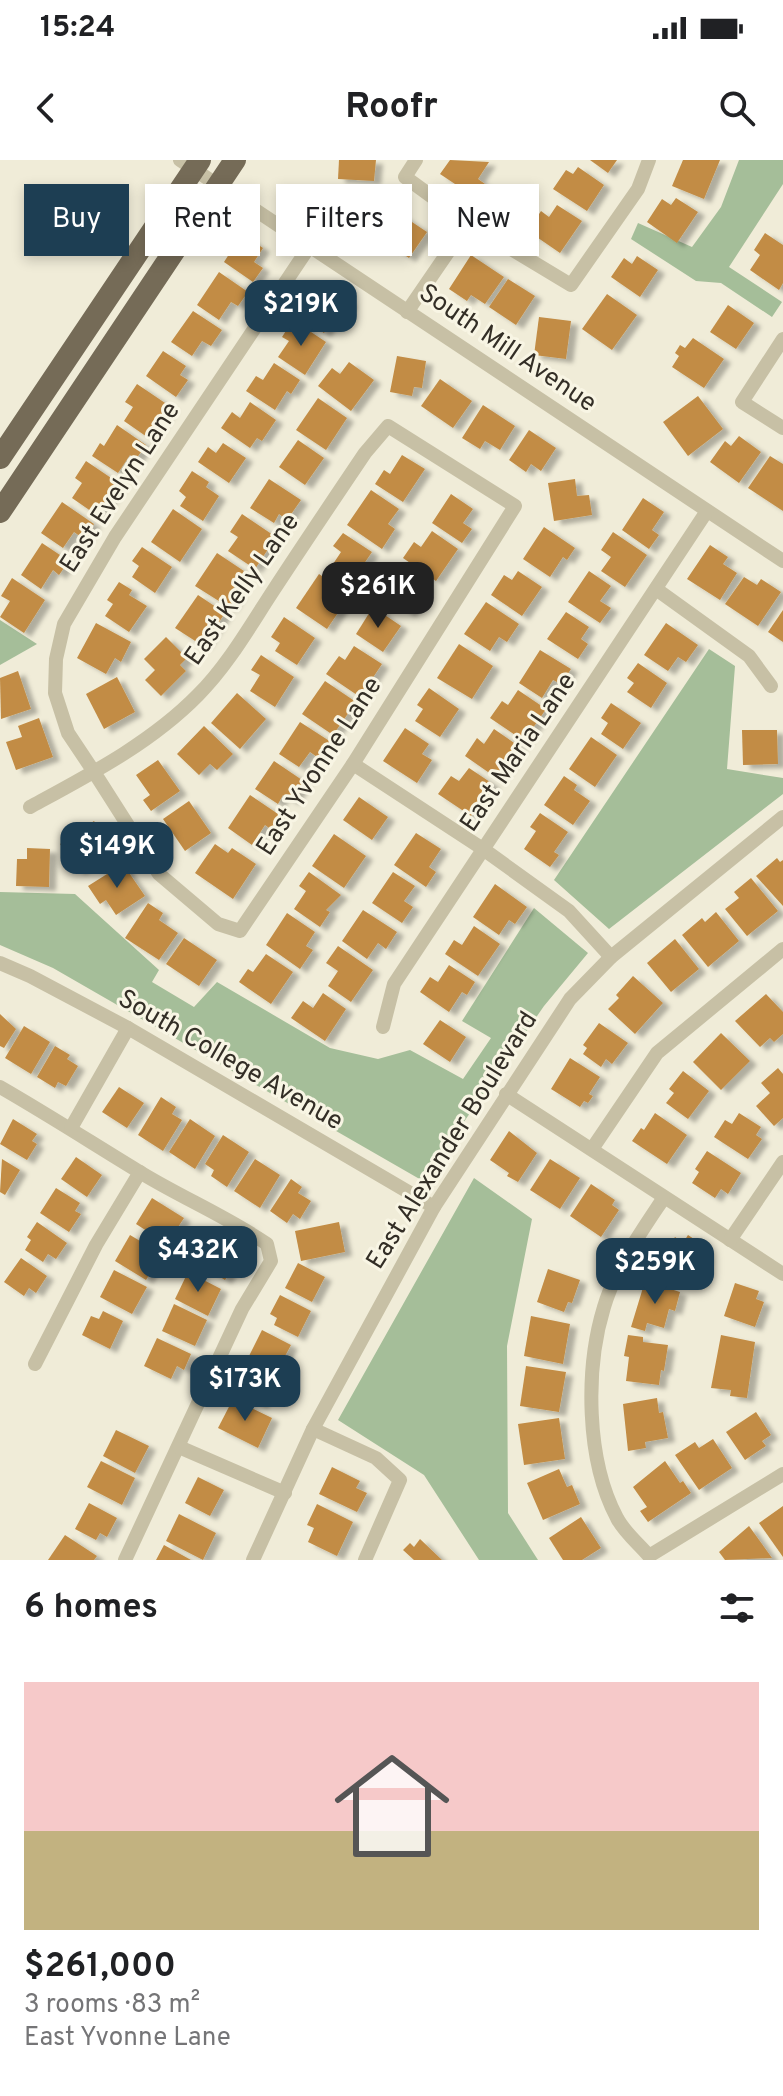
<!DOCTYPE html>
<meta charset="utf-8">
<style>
:root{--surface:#fff;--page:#f2f2f2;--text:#202124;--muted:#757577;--accent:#1d3e53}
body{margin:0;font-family:Overpass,sans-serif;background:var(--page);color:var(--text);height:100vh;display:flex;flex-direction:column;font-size:30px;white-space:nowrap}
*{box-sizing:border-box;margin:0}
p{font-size:26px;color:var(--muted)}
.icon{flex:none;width:44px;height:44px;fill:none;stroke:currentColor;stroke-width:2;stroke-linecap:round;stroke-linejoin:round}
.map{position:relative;height:1400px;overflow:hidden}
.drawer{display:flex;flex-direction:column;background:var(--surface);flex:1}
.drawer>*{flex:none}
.top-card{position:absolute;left:24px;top:24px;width:736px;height:72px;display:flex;gap:16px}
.price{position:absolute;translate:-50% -68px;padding:0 18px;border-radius:16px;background:var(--accent);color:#fff;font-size:26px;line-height:52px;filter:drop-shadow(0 2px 4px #0008)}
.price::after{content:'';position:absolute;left:50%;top:48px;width:24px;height:18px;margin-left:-12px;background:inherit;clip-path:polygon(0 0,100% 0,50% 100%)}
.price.active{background:#222;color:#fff}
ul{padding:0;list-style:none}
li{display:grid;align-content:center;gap:16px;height:424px;padding:0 24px}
li span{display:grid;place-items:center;height:248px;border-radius:0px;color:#555}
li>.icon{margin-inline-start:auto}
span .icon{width:144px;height:144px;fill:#fffc;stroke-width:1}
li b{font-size:34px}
h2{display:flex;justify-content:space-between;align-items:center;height:96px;padding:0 24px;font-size:34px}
.chip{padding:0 28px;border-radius:0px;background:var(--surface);box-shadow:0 4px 12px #0003;font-size:28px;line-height:72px}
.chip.active{background:var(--accent);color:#fff}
.status{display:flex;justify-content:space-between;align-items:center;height:56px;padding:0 40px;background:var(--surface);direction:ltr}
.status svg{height:22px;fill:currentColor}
header{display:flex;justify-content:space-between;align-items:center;height:104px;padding:0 24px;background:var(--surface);font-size:36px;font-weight:700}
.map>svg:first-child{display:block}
.green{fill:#a5be99}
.building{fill:#c28c44;filter:url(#shadow)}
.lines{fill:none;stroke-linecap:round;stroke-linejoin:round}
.street{stroke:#c7c0a5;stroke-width:14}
.primary{stroke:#756b57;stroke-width:22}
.labels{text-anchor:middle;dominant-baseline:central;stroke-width:6;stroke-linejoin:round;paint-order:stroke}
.street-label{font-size:26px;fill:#332e26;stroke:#f8f5e4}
</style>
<div class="status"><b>15:24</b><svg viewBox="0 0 49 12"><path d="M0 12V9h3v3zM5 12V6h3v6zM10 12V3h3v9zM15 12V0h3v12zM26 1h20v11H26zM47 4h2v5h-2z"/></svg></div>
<header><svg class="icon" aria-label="back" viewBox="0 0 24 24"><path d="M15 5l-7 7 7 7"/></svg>Roofr<svg class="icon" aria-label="search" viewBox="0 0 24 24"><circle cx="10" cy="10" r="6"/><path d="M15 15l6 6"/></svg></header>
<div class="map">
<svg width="783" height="1400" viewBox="0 0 783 1400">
<defs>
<filter id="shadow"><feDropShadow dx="7" dy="4" stdDeviation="2" flood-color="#0004"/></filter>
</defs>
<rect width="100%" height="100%" fill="#f0ecd8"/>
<g class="green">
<polygon points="739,0 783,0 783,24 729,107 782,142 772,157 721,123 696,121 631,79 638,63 692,87 721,47"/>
<polygon points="0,460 37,484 0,505"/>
<polygon points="709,489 735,506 727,609 783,618 783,634 609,769 554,720"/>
<polygon points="0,732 75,734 159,810 152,822 194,847 217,822 330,888 378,899 410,890 463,919 491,878 462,861 534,748 588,793 544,846 423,1021 53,808 0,785"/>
<polygon points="474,1018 532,1059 507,1186 508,1353 538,1400 479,1400 424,1315 338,1260"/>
</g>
<g class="building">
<polygon points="339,0 376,0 374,21 338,19"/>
<polygon points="450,0 489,2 478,19 485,24 476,38 440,14"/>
<polygon points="590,0 617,0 608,13"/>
<polygon points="683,0 720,0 704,39 672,26"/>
<polygon points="578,7 604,25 587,51 553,29 566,10 573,14"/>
<polygon points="357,25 392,49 370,81 335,58"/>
<polygon points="676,38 698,52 677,83 647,62 662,39 671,45"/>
<polygon points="557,45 582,61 560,93 528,71 541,51 549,57"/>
<polygon points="400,54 427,72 409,98 382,80"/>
<polygon points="765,73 783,85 783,123 779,130 750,110 760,95 754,90"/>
<polygon points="242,74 263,88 254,102 263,108 253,122 224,102"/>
<polygon points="471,95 504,117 485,144 471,135 467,141 449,129"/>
<polygon points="637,96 658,110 640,137 611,117 624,98 632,104"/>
<polygon points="219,112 248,132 238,146 231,142 219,160 197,145"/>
<polygon points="508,119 535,136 516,165 489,147"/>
<polygon points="319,122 350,143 341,156 338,153 324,173 296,154"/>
<polygon points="607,134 637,155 612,190 582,169"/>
<polygon points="728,145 754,163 736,189 710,172"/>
<polygon points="193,151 222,170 211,186 202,181 192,196 171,182"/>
<polygon points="539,157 571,161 566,199 534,195"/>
<polygon points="293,160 326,182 305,215 278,197 289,181 282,177"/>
<polygon points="693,178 724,199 704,228 672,207 679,196 675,193 680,185 685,188"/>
<polygon points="163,191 186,206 180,215 188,220 176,237 146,216"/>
<polygon points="397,196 426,201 422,228 414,227 412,236 390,232"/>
<polygon points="349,202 374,220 351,251 318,226 332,208 340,214"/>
<polygon points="274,203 300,220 291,234 287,231 275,250 246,231 256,216 263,220"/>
<polygon points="440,219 472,241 453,268 421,246"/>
<polygon points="137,224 171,247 150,279 124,261 133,247 125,242"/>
<polygon points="698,236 723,269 688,296 663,262"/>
<polygon points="318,238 347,258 326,290 296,270"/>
<polygon points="250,242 276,260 262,281 257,278 250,288 221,268 232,252 240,258"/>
<polygon points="483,245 515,266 500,290 485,281 480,289 462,278"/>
<polygon points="117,265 146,285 136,299 130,295 118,313 92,296 100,283 104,286"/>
<polygon points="529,270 556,288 541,311 531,304 526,312 509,300"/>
<polygon points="739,276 761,292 739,323 710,302 725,281 731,286"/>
<polygon points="298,280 324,298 305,325 279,307"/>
<polygon points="223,283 246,298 229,323 198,302 208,287 216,293"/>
<polygon points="402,295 425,309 403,342 375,324 384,310 390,314"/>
<polygon points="770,296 783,304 783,351 748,328"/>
<polygon points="86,301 120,324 98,356 72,338 82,323 75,318"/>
<polygon points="192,311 209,322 206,327 219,336 203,361 180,346 186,337 179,331"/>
<polygon points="269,319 301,340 287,360 279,354 274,363 250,348"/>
<polygon points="575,319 577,336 589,335 592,355 554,361 548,323"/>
<polygon points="371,330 399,349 388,364 395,369 382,389 347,365"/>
<polygon points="451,334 473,349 463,363 472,369 462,383 432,363"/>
<polygon points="643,338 664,352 652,370 659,375 649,389 622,370"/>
<polygon points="62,342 94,364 84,379 74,372 63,388 41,373"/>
<polygon points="173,349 202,369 180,402 151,382"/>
<polygon points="242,354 276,377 255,409 228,391 238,377 230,372"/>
<polygon points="544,367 575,388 567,400 563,397 550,417 523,399"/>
<polygon points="432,371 458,389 436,421 403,398 414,382 421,387"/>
<polygon points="613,372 647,395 625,427 601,411 611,397 601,390"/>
<polygon points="343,373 372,392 359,411 363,414 354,427 329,410 341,392 333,386"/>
<polygon points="42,383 69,401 59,415 53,410 41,429 21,415"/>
<polygon points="710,385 728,397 723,404 737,413 720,440 687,419"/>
<polygon points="142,387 172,407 155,433 132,417 139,406 132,401"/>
<polygon points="217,393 244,411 233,429 239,433 230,448 195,426"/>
<polygon points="400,410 426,427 409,453 383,436"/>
<polygon points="518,411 542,427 522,456 491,435 504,415 512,420"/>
<polygon points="589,411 611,426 600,441 611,448 600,463 568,442"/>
<polygon points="319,414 350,435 327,469 296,448"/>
<polygon points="744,417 757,425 761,419 781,432 758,466 725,444"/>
<polygon points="12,418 45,440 24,473 0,457 10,441 1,436"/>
<polygon points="119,422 132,430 129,435 147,446 129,472 105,456 113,444 107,440"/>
<polygon points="198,435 225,453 203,486 175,468"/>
<polygon points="486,442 519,464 507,482 499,477 490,491 464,474"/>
<polygon points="373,447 401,466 383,492 356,474"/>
<polygon points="783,450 783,482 768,472"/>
<polygon points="566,452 589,467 581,479 588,484 578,499 547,479"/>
<polygon points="284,457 315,478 297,505 275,491 280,483 271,477"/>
<polygon points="96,463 131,482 121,502 115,498 106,514 77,498"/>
<polygon points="666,463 698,485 686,502 678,497 668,511 644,495"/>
<polygon points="166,477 187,498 180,505 186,511 161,536 145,520 155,510 144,499"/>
<polygon points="459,484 493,506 472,539 437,518"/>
<polygon points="354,486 382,504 360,537 326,514 339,496 345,500"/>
<polygon points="540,490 571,509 561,524 553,520 542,538 519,523"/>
<polygon points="261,495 294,517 275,547 250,531 260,515 251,510"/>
<polygon points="638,503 667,523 651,548 627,532 634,523 627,518"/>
<polygon points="18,511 31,549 1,559 0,518"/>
<polygon points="117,517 135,552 104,569 86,534"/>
<polygon points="325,521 356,542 333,575 302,554"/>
<polygon points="429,528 459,549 440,577 415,561 423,549 417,545"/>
<polygon points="518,530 546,549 524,581 490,558 502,541 508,545"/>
<polygon points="237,533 266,559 240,589 211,563"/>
<polygon points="611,543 641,563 623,589 601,574 608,563 601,558"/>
<polygon points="39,558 53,597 16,610 6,582 22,577 18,566"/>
<polygon points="300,562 331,582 320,599 310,592 299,607 279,594"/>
<polygon points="204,566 233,594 217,610 210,604 199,615 177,594"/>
<polygon points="405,568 429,584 422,594 432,600 417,623 383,601"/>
<polygon points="494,569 520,587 498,619 465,596 477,578 484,584"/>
<polygon points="742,570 777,570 778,604 743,605"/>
<polygon points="591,577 617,595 595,627 569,609"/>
<polygon points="158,600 180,631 151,651 143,640 150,635 136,615"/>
<polygon points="274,601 305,622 292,641 283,635 278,644 255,629"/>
<polygon points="469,608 493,624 471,656 438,634 451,616 459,621"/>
<polygon points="564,616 577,625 574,630 590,641 573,665 544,645"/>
<polygon points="250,635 281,656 272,670 265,665 252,685 228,668"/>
<polygon points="359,637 388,657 372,680 343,660"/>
<polygon points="189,641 211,673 185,691 163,659"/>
<polygon points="540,653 568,672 554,692 559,695 550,707 524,689 536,671 530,667"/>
<polygon points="94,661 115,693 95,707 92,702 78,711 60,684"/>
<polygon points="416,673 441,689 429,707 436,712 426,727 394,705"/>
<polygon points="334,674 366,696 344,728 312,706"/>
<polygon points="215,684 228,693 232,688 256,704 233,739 195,713"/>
<polygon points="27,688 50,689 49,727 16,726 17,699 27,699"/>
<polygon points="777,698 780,702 783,700 783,746 756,716"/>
<polygon points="123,704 145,736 116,755 106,740 100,744 88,726"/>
<polygon points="309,712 341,735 326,750 330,752 320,767 294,749 306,731 299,726"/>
<polygon points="393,712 415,726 404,741 413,747 402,763 372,743"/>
<polygon points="751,718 778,751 747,776 725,749 739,738 734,732"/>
<polygon points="495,724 527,747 515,764 509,760 499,775 473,757"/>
<polygon points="148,743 163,753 159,760 178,773 159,800 125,778"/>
<polygon points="363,750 397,772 386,789 378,783 367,799 342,781"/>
<polygon points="716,752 739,781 708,807 682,775 702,758 705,762"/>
<polygon points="287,753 315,772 306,786 313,790 300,809 266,785"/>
<polygon points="474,766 500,784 478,816 445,794 454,780 462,785"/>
<polygon points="184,778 217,800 199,826 166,804"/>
<polygon points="675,779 699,809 671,832 647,803"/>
<polygon points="338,786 373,810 351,842 328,826 338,811 326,803"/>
<polygon points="266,794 293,812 271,844 239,822 248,809 253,812"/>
<polygon points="449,805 475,822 467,835 462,832 449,852 420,832 430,817 438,822"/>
<polygon points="633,816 663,843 635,874 608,849 619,838 616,835"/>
<polygon points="323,833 346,849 325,881 291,858 303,841 313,848"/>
<polygon points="766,834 783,852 783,874 774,882 770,878 760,887 735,861"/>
<polygon points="0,854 16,869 4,888 0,886"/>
<polygon points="440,860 466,877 450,902 423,884"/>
<polygon points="599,863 628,883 612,904 606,899 601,907 583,894 587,888 583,885"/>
<polygon points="24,866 50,882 31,914 5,898"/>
<polygon points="721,873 750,901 721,930 693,902"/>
<polygon points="55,886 70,895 67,899 78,906 66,926 58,922 55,928 37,917"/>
<polygon points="570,898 600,917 589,934 593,936 588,943 584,941 580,947 551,929"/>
<polygon points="778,908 783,914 783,958 774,966 756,946 770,933 761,923"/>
<polygon points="683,911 709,931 688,959 666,943 674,933 669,929"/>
<polygon points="119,927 144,943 127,968 102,952"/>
<polygon points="161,937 176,947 172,954 182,960 163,991 138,975"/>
<polygon points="655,953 687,975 667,1004 632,981 641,968 644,970"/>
<polygon points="739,953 761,967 756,975 762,979 748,999 714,977 725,960 732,964"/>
<polygon points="13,959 37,974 32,981 37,984 27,1000 0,984"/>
<polygon points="190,959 215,976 195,1009 169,992"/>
<polygon points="509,971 537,993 518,1022 507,1016 509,1013 490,1000"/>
<polygon points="223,975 249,992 227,1027 211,1016 214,1010 205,1004"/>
<polygon points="707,991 741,1013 728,1034 721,1029 715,1038 692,1023 699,1012 695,1009"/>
<polygon points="76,997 102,1015 87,1037 61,1019"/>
<polygon points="2,999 20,1010 5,1035 0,1032"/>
<polygon points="255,999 280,1015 260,1048 234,1031"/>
<polygon points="550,999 580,1018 560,1049 530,1030"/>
<polygon points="291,1019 302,1027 298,1033 311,1041 300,1059 293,1054 287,1063 270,1051"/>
<polygon points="591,1024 615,1040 612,1045 619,1050 601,1077 570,1056"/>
<polygon points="56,1028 80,1043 75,1051 81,1054 69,1072 40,1053"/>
<polygon points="152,1038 184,1058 167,1084 136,1064"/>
<polygon points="37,1062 67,1083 56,1099 48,1094 43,1102 25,1090 31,1080 27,1077"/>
<polygon points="339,1062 345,1092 301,1101 295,1071"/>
<polygon points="213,1074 242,1093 225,1120 196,1102"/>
<polygon points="130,1075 162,1094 146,1120 115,1101"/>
<polygon points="688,1075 700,1083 696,1090 706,1097 692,1118 673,1106 670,1111 655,1100 666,1082 670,1085 675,1077 683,1083"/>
<polygon points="21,1098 47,1116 36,1133 29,1128 24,1136 4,1122"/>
<polygon points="298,1103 325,1117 312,1142 285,1128"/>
<polygon points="548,1109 580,1120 572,1143 568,1142 564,1152 537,1142"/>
<polygon points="114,1110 147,1127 132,1154 100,1137"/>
<polygon points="188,1112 221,1129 208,1156 175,1139"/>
<polygon points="645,1121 680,1132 675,1151 669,1149 664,1168 647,1163 645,1171 631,1167"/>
<polygon points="735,1123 759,1131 756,1139 764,1142 755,1167 724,1156"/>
<polygon points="280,1135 311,1151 298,1177 274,1165 277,1158 270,1154"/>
<polygon points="174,1144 207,1160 195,1186 162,1171"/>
<polygon points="103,1151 123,1161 110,1189 82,1175 91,1156 99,1159"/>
<polygon points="531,1156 570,1164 563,1204 524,1196"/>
<polygon points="262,1170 291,1185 277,1211 249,1196"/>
<polygon points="628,1175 643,1177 643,1182 668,1185 664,1211 661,1210 659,1225 626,1221 629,1197 624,1196"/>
<polygon points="721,1175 755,1182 747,1238 730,1236 731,1230 711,1228"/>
<polygon points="157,1178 191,1194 184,1210 177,1206 171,1219 144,1206"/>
<polygon points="246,1205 274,1219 261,1245 239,1235 243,1227 237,1224"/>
<polygon points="526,1206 566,1212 559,1252 520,1246"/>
<polygon points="657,1238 659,1253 663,1252 668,1278 645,1282 646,1288 628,1291 623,1244"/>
<polygon points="233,1239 272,1258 258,1288 218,1268"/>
<polygon points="756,1252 771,1275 762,1281 766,1286 745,1300 726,1272"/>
<polygon points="559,1258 565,1299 524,1305 518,1264"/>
<polygon points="116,1270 149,1286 135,1313 103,1296"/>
<polygon points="713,1279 732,1308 699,1330 675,1295 695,1282 699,1288"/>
<polygon points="101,1301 135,1318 122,1345 87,1327"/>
<polygon points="665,1301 680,1323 683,1321 691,1333 648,1362 640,1351 647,1347 633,1327"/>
<polygon points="332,1307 360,1321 356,1328 367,1333 357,1352 319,1334"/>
<polygon points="559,1309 567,1327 572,1325 580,1344 543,1360 527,1323"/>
<polygon points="198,1317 224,1330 210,1356 185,1343"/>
<polygon points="89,1343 117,1358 107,1377 100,1373 96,1380 75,1369"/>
<polygon points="317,1344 353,1362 337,1396 308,1382 314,1368 307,1365"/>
<polygon points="783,1346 783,1397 759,1363"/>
<polygon points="179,1354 216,1373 203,1400 166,1381"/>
<polygon points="581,1357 601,1388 582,1400 563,1400 549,1378"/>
<polygon points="749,1366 772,1398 725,1400 719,1392"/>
<polygon points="65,1375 97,1396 94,1400 48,1400"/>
<polygon points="420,1379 442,1400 414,1400 403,1390 410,1383 414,1387"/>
<polygon points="164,1385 191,1400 156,1400"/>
</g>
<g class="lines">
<g class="street">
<polyline points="180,0 783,401"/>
<polyline points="416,0 405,17 468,63 571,125 638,29 649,0"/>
<polyline points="407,152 468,63"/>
<polyline points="783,179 742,242 783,268"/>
<polyline points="656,429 749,496 771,526"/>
<polyline points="353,604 483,689 569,751 611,797"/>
<path d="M 30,647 C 89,615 151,583 198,535 C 228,505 250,466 273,431 C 303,385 334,339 365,293 L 388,266 L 515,346 L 353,604 L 240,771 L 218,764 L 159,714 L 94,612 L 68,573 L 55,533 L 56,499 L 64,464 L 115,377 L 309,87"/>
<polyline points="0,803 30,816 128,868 434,1047"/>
<polyline points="383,867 394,824 707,351"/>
<path d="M 0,927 C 47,954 92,983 138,1011 C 180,1037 226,1056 267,1084 L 271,1101 L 242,1149 L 125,1400"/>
<polyline points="506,934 783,1114"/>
<polyline points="71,968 128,868"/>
<polyline points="592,989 657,893 783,789"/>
<path d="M 663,1039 C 641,1072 616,1107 604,1147 C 585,1209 586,1300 617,1358 C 624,1372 639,1384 649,1396 L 783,1314"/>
<polyline points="730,1080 783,1002"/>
<polyline points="35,1204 96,1085 140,1012"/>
<polyline points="313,1269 376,1298 400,1320 365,1400"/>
<polyline points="179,1287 285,1333"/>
<polyline points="253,1400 313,1269 434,1047 570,839 611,797 783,657"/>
</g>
<g class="primary">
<polyline points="0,298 200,0"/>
<polyline points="0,352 235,0"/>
</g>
</g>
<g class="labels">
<g class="street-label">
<text transform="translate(507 189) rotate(34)">South Mill Avenue</text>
<text transform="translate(121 328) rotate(-57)">East Evelyn Lane</text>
<text transform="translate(243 430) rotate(-55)">East Kelly Lane</text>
<text transform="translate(519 593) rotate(-56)">East Maria Lane</text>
<text transform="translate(320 607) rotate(-57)">East Yvonne Lane</text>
<text transform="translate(230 901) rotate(30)">South College Avenue</text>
<text transform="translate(453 981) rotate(-58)">East Alexander Boulevard</text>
</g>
</g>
</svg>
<b class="price" style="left:301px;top:188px">$219K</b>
<b class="price active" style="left:378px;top:470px">$261K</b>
<b class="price" style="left:117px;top:730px">$149K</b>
<b class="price" style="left:198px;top:1134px">$432K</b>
<b class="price" style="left:655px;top:1146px">$259K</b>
<b class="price" style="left:245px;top:1263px">$173K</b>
<div class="top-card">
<a class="chip active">Buy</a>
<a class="chip">Rent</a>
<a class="chip">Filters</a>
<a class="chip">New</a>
</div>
</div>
<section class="drawer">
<h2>6 homes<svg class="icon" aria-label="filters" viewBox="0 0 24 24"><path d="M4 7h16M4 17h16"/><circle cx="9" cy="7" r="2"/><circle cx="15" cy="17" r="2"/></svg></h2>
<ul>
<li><span style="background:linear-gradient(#f6c9c9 60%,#c2b280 0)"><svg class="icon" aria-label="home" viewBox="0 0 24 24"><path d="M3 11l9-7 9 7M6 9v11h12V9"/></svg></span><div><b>$261,000</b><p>3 rooms · 83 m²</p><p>East Yvonne Lane</p></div></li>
</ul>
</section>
